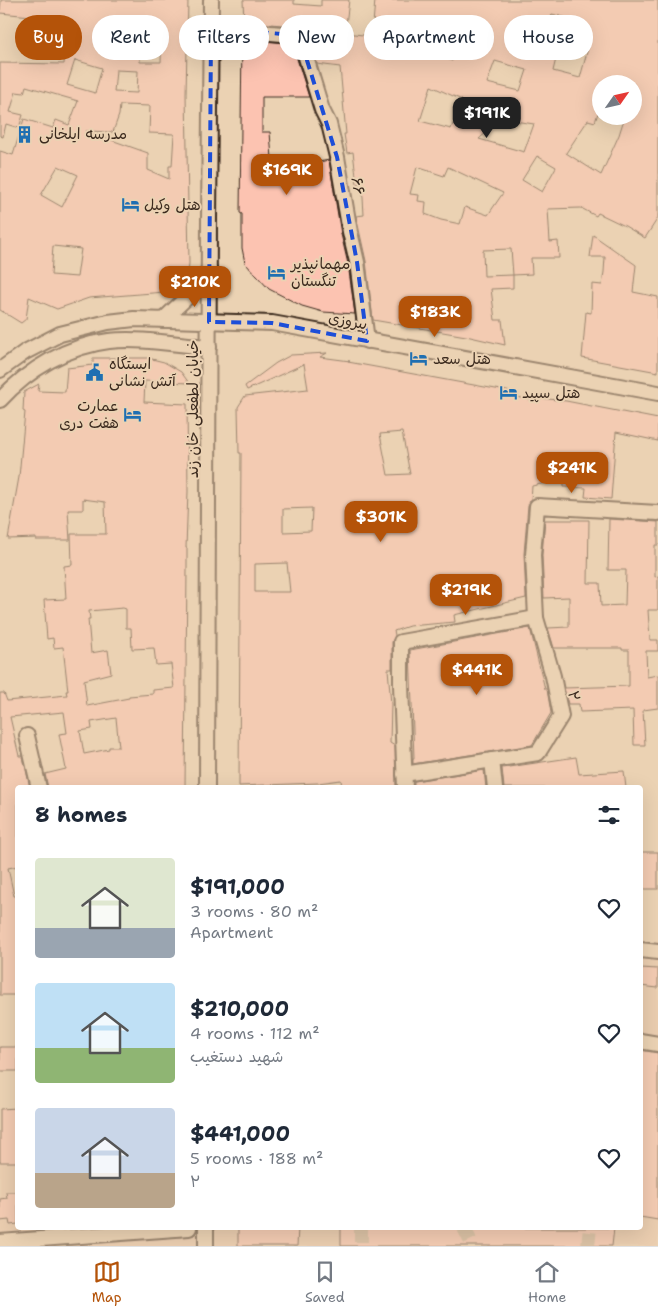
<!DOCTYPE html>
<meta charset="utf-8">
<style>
:root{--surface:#fff;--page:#f2f2f3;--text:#1f2937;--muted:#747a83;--line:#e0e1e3;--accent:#b45309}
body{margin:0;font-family:"Shantell Sans","Playpen Sans Arabic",sans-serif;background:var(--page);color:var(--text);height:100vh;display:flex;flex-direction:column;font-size:19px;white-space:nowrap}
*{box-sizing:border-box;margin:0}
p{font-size:16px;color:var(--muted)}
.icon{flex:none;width:28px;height:28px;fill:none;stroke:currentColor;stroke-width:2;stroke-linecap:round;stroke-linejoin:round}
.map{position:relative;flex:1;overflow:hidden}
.sheet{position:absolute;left:15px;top:785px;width:628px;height:445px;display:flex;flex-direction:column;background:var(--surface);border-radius:5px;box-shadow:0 5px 20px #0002}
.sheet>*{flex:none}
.top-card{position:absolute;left:15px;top:15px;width:629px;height:45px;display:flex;gap:10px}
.needle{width:32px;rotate:56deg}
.tools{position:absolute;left:592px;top:75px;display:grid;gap:10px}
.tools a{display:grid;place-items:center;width:50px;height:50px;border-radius:50%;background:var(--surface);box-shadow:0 5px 20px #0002;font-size:25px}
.price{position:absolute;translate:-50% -42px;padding:0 11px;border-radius:10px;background:var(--accent);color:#fff;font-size:16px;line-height:32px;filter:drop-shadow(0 1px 2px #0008)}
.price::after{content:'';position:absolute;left:50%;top:30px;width:15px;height:11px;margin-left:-8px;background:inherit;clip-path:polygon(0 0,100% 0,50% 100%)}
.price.active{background:#222;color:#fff}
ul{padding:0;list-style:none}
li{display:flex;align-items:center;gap:15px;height:125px;padding:0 20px}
li span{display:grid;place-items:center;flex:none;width:140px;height:100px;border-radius:5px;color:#555}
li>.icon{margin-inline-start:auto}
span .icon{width:60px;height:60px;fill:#fffc;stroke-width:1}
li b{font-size:21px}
h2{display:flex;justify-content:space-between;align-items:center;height:60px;padding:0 20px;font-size:21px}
.tag{padding:0 18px;border-radius:22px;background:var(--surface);box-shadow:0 5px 20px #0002;font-size:18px;line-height:45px}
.tag.active{background:var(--accent);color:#fff}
.menu{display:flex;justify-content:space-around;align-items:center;height:70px;border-top:1px solid var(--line);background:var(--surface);font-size:14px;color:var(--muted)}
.menu a{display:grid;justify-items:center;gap:2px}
.menu .active{color:var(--accent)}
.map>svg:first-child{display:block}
.built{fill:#e9c7ac}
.building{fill:#fcc3b1;stroke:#3b2a1e;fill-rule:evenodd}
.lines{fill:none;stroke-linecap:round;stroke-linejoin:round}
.minor-tunnel{stroke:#c8b095;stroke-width:14;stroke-dasharray:14 7;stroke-linecap:butt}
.minor-casing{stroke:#3b2a1e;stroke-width:18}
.minor{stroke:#ebd2b3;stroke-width:14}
.marked{fill:none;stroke:#1d4ed8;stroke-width:4;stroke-dasharray:10 6;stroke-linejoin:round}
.labels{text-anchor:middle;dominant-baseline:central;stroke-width:4;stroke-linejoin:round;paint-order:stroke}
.poi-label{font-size:15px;fill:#3b2a1e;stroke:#ebd2b3;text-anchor:start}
.street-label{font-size:15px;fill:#3b2a1e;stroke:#ebd2b3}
</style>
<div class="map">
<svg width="658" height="1246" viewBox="0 0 658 1246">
<rect width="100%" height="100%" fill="#ebd2b3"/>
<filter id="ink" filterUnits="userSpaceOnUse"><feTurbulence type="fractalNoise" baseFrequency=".02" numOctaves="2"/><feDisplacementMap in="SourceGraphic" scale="10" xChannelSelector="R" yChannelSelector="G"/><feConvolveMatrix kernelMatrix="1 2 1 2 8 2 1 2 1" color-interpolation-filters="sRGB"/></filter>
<g filter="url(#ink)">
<polygon class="built" points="640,944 658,945 658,1246 0,1246 0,1148 3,1148 2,1109 17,1108 18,1228 640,1228"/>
<g class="building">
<path d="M 1,0 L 188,0 L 186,94 L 189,263 L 188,275 L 183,284 L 177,289 L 165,292 L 89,298 L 57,309 L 29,297 L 26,319 L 21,323 L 0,310 L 0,151 L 13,155 L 24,119 L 53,128 L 56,120 L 69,125 L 78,101 L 26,86 L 24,93 L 16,92 L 10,112 L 23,115 L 19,128 L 6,124 L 3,137 L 0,136 L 0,63 L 64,64 L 65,49 L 29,46 L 31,16 L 0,13 ZM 140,32 L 162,32 L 161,62 L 140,62 ZM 75,60 L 102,68 L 95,93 L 67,85 ZM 116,70 L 138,71 L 137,93 L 114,92 ZM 120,105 L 150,106 L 149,133 L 174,134 L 172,166 L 169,166 L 169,179 L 148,170 L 148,153 L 86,131 L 113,132 L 119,115 ZM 58,166 L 78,175 L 62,207 L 41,195 ZM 53,246 L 81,249 L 77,277 L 51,275 Z"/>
<path d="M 243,0 L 294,0 L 294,4 L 321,6 L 321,0 L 349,0 L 345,33 L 372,36 L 375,0 L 658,0 L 658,218 L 645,238 L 625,226 L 598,213 L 596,216 L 581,208 L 548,209 L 550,242 L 558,241 L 559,258 L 531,258 L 532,274 L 513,275 L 513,288 L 491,289 L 495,320 L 502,320 L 505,345 L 466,336 L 373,320 L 366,261 L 356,216 L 364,215 L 363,198 L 361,183 L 357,184 L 353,152 L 347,153 L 344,134 L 346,134 L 340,67 L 317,64 L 312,46 L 332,46 L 334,22 L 307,21 L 306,34 L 295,26 L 244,22 ZM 552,14 L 575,20 L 569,42 L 589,45 L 580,78 L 553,71 L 560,42 L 545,38 ZM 434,29 L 461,37 L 452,61 L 428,50 ZM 495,61 L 527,70 L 520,91 L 487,83 ZM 601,84 L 634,84 L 634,116 L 625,116 L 619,135 L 601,175 L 566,153 L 588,120 L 595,122 L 598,113 L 601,114 ZM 431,86 L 462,100 L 451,129 L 420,121 ZM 501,119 L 534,124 L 524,152 L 479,139 ZM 537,156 L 556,167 L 542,192 L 522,180 ZM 417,167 L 444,176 L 448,167 L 503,193 L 488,215 L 465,207 L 460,224 L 441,220 L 425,214 L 426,202 L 418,201 L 419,195 L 410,194 ZM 511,249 L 513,275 L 484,276 L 483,250 Z"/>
<polygon points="242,39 290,43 293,46 309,97 262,97 262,132 270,132 272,159 285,159 286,169 320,165 319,162 329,160 341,234 348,264 355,314 323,312 302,306 269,289 245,263 242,248 242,214 240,213"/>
<polygon points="593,235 636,265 633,292 658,297 658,372 582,358 586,312 591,313 592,284 602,285 604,272 605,257 590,257"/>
<path d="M 327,353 L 320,357 L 350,361 L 348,362 L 512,392 L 513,396 L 539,402 L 539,398 L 566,401 L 658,419 L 658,441 L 616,432 L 611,499 L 585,497 L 586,488 L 564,487 L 564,481 L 550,482 L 532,486 L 531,500 L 528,505 L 524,554 L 526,598 L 454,615 L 455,622 L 409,626 L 394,631 L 395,635 L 392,642 L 392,669 L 388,669 L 391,704 L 390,743 L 395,746 L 396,788 L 342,788 L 341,780 L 318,783 L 239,786 L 241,453 L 239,453 L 238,407 L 245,396 L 308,389 L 304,364 L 247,390 L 245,386 L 276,363 L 291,355 ZM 402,432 L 410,474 L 388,475 L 380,434 ZM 312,508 L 311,531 L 283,532 L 283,509 ZM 287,563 L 290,592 L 255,592 L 255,564 Z"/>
<path d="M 93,358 L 148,358 L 164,362 L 181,372 L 189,383 L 145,381 L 144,402 L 187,404 L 188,491 L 186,548 L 187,548 L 187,567 L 185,788 L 48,788 L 45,774 L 66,769 L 59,734 L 67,733 L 64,712 L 10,717 L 19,756 L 23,756 L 30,788 L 18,788 L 18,866 L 8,868 L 14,896 L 18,896 L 18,995 L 0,995 L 0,693 L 4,693 L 7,701 L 67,695 L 66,691 L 68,691 L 63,647 L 54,648 L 53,638 L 47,639 L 44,600 L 66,599 L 64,566 L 72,565 L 71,534 L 106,534 L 105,502 L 83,499 L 83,510 L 68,510 L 70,540 L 36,540 L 36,538 L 8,539 L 19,477 L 25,412 L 23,411 L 24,392 L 39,384 L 38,391 L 65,392 L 67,368 L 93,365 ZM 123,608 L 126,609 L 126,628 L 131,628 L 132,649 L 154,648 L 156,665 L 171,664 L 174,688 L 153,690 L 153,694 L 129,696 L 129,698 L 87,706 L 84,680 L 111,673 L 108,650 L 91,653 L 88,619 L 90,619 L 89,611 ZM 116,718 L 119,747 L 109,747 L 109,749 L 84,754 L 80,731 L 92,729 L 91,722 Z"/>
<polygon points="609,519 658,522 658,545 655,545 655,577 658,576 658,610 648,610 650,640 658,640 658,651 646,651 647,677 658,675 658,708 643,710 645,745 634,745 633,710 580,712 579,704 568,704 564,688 629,686 629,650 622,650 622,648 554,648 548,628 569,627 569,597 544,598 542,555 545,520 589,520 588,583 600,583 601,606 625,605 626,570 608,570"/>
<polygon points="530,628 545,689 547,689 551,713 532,745 413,764 413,758 414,758 410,650"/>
<polygon points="576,757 579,774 624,771 626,788 504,788 502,768"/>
<polygon points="484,770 486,788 414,788 414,781"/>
<rect x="640" y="852" width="18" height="37"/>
<polygon points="640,968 658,969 658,988 640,986"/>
<rect x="0" y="1047" width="18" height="24"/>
<polygon points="640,1050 658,1053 658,1220 640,1217"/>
<polygon points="18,1108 18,1162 0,1162 0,1109"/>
<polygon points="6,1192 18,1192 18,1224 10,1225 9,1220 0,1221 0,1199 7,1198"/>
<polygon points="238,1228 298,1228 297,1246 238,1246"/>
<polygon points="341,1228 614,1228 612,1246 341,1246"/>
</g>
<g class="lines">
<g class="minor-tunnel">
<polyline points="361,1228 361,1246"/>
<polyline points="464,1228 473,1246"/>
<polyline points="588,1246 590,1228"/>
</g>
<defs>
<g id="minor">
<polyline points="211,28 294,35 301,41 322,110 329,124 337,157 350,232 357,262 367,341"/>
<polyline points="163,320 198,287 209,269"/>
<polyline points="0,370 25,352 60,334 108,322 134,319 272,323 658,393"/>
<path d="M 0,400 C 29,369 67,346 109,341 C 139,337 179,345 209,347"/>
<polyline points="27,736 39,788"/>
<polyline points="492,760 495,788"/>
<polyline points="404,774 538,753 561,716 553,676 536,618 533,555 537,506 658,513"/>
<polyline points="207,788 209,219 211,0"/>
<polyline points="405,788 401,685 401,642 536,618"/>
<polyline points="640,950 658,952"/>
<polyline points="640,1041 658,1044"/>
<polyline points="206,1228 206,1246"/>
<polyline points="0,1242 189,1228"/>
</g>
</defs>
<use href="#minor" class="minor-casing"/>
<use href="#minor" class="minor"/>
</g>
</g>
<path d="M0 0H658V1246H0ZM 211,28 L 294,35 L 301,41 L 337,157 L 357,262 L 367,341 L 272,323 L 209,322 Z" fill="#ebd2b3" fill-opacity=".55" fill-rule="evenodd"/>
<path class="marked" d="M 211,28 L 294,35 L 301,41 L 337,157 L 357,262 L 367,341 L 272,323 L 209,322 Z"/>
<defs>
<symbol id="building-bare" viewBox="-9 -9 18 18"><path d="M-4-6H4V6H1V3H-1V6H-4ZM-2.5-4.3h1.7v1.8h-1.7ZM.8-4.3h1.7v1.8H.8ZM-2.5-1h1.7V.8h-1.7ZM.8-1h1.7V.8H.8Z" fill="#1f6fb2" stroke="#ebd2b3" stroke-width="2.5" paint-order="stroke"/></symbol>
<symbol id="hotel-bare" viewBox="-9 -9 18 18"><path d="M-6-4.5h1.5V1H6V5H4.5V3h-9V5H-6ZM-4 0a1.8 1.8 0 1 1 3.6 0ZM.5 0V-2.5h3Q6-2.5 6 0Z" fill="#1f6fb2" stroke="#ebd2b3" stroke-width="2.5" paint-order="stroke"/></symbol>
<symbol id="civic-bare" viewBox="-9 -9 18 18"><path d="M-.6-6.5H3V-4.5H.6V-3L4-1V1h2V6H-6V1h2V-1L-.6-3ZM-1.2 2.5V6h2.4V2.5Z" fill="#1f6fb2" stroke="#ebd2b3" stroke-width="2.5" paint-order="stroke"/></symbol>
</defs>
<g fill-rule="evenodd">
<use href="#building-bare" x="12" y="122" width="25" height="25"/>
<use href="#hotel-bare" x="118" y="192" width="25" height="25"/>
<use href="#hotel-bare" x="264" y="260" width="25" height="25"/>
<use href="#hotel-bare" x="406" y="346" width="25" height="25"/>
<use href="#civic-bare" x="82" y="360" width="25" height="25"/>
<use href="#hotel-bare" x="496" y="380" width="25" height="25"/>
<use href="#hotel-bare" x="120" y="402" width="25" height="25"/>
</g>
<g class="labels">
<g class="poi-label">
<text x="39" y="134">مدرسه ایلخانی</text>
<text x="144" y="205">هتل وکیل</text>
<text x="291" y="264">مهمانپذیر<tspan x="291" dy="17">تنگستان</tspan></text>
<text x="433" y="359">هتل سعد</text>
<text x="109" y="364">ایستگاه<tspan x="109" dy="17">آتش نشانی</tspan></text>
<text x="522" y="393">هتل سپید</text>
<text x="119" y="406" text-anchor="end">عمارت<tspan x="119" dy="17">هفت دری</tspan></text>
</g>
<g class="street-label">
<text transform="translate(358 186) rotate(80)">۶۶</text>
<text transform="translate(348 321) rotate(11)">پیروزی</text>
<text transform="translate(193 409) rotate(-90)">خیابان لطفعلی خان زند</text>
<text transform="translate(574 696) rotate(78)">۲</text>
</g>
</g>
</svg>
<div class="tools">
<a><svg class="needle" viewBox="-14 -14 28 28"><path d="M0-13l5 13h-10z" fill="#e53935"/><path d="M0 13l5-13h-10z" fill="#747a83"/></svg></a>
</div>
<b class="price active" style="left:487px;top:139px">$191K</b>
<b class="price" style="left:287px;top:196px">$169K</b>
<b class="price" style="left:195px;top:308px">$210K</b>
<b class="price" style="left:435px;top:338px">$183K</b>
<b class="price" style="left:572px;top:494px">$241K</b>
<b class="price" style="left:381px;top:543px">$301K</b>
<b class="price" style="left:466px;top:616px">$219K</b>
<b class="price" style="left:477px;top:696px">$441K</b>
<div class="top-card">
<a class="tag active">Buy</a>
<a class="tag">Rent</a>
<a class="tag">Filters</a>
<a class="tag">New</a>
<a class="tag">Apartment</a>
<a class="tag">House</a>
</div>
<section class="sheet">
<h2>8 homes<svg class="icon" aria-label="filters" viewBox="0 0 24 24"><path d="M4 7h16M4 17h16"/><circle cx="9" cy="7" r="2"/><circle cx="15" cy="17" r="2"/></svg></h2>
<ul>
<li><span style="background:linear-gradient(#dfe7d0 70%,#9aa5b1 0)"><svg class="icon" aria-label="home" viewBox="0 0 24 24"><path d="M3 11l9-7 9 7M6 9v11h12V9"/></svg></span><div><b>$191,000</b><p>3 rooms · 80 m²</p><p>Apartment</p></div><svg class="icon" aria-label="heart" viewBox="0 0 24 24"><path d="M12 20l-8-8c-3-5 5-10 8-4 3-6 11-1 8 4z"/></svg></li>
<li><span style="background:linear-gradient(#bfe0f5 65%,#8fb573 0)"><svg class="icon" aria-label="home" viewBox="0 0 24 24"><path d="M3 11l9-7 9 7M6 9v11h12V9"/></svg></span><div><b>$210,000</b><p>4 rooms · 112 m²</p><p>شهید دستغیب</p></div><svg class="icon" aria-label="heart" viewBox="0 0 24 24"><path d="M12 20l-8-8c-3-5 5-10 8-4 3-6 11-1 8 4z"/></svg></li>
<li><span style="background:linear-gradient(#c9d6e8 65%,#b9a48a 0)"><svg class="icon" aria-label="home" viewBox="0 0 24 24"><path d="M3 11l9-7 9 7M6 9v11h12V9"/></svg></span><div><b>$441,000</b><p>5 rooms · 188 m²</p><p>۲</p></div><svg class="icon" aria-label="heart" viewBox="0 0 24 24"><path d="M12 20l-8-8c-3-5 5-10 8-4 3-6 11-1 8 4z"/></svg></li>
</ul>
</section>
</div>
<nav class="menu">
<a class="active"><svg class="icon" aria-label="map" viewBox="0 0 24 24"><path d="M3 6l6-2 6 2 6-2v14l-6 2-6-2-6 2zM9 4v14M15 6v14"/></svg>Map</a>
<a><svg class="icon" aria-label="saved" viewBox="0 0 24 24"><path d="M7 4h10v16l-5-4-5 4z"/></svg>Saved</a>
<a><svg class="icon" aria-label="home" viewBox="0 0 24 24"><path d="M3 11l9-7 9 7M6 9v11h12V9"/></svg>Home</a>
</nav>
